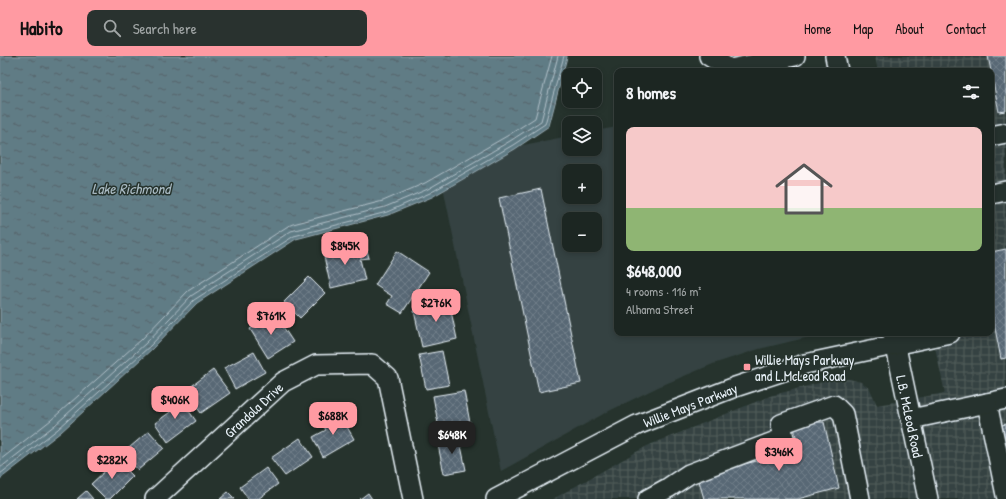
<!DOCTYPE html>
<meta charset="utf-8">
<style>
:root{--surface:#1c2622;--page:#29322f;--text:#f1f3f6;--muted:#a0a5a5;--line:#3a4340;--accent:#ff9aa2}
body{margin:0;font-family:"Patrick Hand",sans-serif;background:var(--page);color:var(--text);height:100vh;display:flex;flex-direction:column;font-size:15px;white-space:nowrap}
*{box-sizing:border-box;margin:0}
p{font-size:13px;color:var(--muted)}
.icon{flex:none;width:22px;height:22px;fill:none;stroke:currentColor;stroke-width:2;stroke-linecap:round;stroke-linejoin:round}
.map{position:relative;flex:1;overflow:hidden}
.sheet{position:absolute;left:614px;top:12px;width:380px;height:268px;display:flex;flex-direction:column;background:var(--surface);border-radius:8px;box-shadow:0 2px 6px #0003,0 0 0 1px var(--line)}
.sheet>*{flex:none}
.fabs{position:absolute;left:562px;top:12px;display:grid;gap:8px}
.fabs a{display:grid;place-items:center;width:40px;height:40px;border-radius:8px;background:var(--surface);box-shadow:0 2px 6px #0003,0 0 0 1px var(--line);font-size:20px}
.price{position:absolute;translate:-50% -34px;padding:0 9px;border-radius:8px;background:var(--accent);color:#111;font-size:13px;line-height:26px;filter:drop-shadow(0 1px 2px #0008)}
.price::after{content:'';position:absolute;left:50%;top:24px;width:12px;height:9px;margin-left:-6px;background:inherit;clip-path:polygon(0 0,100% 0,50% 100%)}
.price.on{background:#222;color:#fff}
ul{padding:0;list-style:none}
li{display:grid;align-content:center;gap:8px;height:212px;padding:0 12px}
li span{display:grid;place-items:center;height:124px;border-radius:8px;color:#555}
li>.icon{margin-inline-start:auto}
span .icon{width:72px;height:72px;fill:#fffc;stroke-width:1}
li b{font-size:17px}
h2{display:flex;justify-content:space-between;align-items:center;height:48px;padding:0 12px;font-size:17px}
header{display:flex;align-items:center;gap:24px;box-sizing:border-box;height:56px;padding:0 20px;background:var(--accent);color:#111}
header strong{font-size:19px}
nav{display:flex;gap:22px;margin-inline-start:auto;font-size:14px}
.search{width:280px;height:36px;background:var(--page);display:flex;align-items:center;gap:10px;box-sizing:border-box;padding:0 14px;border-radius:8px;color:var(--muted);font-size:15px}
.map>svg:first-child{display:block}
.built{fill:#354342;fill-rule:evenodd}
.industrial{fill:url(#industrial-grid)}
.water{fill:url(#water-ripples);stroke:#97aab3}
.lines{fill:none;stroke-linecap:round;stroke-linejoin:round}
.shore{stroke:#b2c2ca;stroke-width:1}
.building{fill:url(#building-cross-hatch);stroke:#e8f1f8}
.minor-casing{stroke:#e8f1f8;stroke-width:22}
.minor{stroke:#26332d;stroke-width:19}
.poi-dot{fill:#ff9aa2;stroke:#26332d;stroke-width:1.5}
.labels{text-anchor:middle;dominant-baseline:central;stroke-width:3;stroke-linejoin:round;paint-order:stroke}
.poi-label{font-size:14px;fill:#e8f1f8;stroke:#26332d;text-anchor:start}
.street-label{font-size:14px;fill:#e8f1f8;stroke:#26332d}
.water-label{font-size:15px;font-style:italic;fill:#abbcc4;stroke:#26332d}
</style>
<header>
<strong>Habito</strong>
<div class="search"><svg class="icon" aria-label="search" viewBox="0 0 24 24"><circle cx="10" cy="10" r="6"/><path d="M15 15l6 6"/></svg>Search here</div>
<nav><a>Home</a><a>Map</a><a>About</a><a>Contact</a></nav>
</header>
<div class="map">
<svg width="1006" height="443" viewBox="0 0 1006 443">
<defs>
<pattern id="industrial-grid" width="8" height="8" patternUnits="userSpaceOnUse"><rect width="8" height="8" fill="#354342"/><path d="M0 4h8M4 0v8" fill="none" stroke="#525f5e"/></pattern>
<pattern id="water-ripples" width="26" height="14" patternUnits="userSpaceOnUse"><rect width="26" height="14" fill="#617b85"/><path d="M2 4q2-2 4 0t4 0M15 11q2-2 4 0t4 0" fill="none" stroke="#55646a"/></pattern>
<pattern id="building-cross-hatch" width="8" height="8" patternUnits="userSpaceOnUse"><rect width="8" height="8" fill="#586874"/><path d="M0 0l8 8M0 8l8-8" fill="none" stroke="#707e89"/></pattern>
</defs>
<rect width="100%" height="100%" fill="#26332d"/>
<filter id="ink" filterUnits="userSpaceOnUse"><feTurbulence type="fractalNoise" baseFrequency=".025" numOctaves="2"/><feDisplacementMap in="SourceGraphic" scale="8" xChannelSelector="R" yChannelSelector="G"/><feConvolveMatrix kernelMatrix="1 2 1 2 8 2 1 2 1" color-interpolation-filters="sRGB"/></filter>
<g filter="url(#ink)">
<path class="built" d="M 617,71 L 617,277 L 826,277 L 759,293 L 713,308 L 658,331 L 605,357 L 501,415 L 438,106 L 569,80 L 569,93 L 595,93 L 595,75 ZM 569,115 L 595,115 L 595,141 L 569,141 ZM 569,163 L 595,163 L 595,189 L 569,189 Z"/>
<polygon class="industrial" points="875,0 1006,0 1006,443 553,443 647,390 770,340 830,324 849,323 861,326 870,333 877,349 945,337 932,277 991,277 991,15 878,15"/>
<polygon class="water" points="0,0 567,0 567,1 549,70 515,93 432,141 388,159 296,183 197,247 152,293 61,376 0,423"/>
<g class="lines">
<g class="shore">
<polyline points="0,404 51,364 142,283 188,235 288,170 293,168 383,145 425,127 507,80 535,62 552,0"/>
<polyline points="0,412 55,369 146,287 191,240 291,175 385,151 428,133 510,85 541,65 558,0"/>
<polyline points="0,418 58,373 150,290 194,244 294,180 387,156 430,137 513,89 545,68 564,0"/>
</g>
</g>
<g class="building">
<polygon points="988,0 1006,0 1006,55 999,56"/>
<polygon points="541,133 581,327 539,336 499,142"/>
<polygon points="366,191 369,202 360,203 365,224 331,232 323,196 341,192 343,196"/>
<polygon points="1006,193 1006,302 1001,303 991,252 991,196"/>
<polygon points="397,195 429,216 402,257 387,248 392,240 375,229"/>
<polygon points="309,221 325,237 300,262 284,246"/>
<polygon points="448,241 457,283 422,291 414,255 434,251 433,244"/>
<polygon points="274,257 293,286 268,302 250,273"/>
<polygon points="442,295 449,329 426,333 419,299"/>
<polygon points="254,296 265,316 235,333 224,312"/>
<polygon points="213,314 230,337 201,357 185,335"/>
<polygon points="464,335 470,367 439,373 433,340"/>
<polygon points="179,341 196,365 168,386 155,367 173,354 168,348"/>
<polygon points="339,357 354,383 323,401 313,381 326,374 322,367"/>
<polygon points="793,366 824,366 839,432 798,443 704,443 697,418 799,396"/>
<polygon points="1006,368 1006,390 1002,369"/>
<polygon points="149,375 164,392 138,414 123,397"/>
<polygon points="459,380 466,414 444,418 437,384"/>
<polygon points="300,382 313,401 285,420 271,402"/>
<polygon points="117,404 133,420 110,443 106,443 91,428"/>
<polygon points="266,412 278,428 258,443 248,443 240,431"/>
<polygon points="86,435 93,443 77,443"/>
<polygon points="228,436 235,443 220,443"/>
<polygon points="368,437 372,443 360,443"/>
</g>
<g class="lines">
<defs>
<g id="minor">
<polyline points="709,0 730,13 795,0"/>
<polyline points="835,0 838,15"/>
<polyline points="991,80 1006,77"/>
<polyline points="991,138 1006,135"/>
<path id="s1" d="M 893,277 L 928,443"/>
<polyline points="1006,343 987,347 1006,439"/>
<polyline points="911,363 987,347"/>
<path id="s2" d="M 155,443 L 283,326 L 316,309 L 372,308 L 388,322 L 413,443"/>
<path id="s3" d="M 496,443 L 637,369 L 735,331 L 805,308 L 950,277"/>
<polyline points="648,443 668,432 689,418 784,382 781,368 834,349 843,358 860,443"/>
</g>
</defs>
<use href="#minor" class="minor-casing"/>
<use href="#minor" class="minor"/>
</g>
</g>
<rect class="poi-dot" x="743" y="307" width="8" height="8" rx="2"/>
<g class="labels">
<g class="poi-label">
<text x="755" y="303">Willie Mays Parkway<tspan x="755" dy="16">and L.McLeod Road</tspan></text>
</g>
<g class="street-label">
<text stroke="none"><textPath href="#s3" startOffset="216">Willie Mays Parkway</textPath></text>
<text stroke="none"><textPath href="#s2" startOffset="133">Grandola Drive</textPath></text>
<text stroke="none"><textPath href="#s1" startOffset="85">L.B. McLeod Road</textPath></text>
</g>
<g class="water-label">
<text x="131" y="132">Lake Richmond</text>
</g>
</g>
</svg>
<div class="fabs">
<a><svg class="icon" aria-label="locate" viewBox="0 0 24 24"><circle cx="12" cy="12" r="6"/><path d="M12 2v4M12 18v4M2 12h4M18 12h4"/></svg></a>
<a><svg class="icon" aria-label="layers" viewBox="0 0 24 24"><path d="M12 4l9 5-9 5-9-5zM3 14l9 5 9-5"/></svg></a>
<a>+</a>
<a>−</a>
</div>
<b class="price" style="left:345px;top:210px">$845K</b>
<b class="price" style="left:436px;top:267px">$276K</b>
<b class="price" style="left:271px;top:280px">$761K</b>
<b class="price" style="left:175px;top:364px">$406K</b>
<b class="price" style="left:333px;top:380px">$688K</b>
<b class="price on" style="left:452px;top:399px">$648K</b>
<b class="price" style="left:779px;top:416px">$346K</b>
<b class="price" style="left:112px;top:424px">$282K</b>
<section class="sheet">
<h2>8 homes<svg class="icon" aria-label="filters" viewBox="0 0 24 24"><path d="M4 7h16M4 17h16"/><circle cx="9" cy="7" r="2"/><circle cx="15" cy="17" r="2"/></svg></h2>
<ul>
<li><span style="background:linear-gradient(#f6c9c9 65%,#8fb573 0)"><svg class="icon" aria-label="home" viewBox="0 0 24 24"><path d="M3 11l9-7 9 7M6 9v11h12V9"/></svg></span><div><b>$648,000</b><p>4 rooms · 116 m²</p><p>Alhama Street</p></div></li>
</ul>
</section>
</div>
